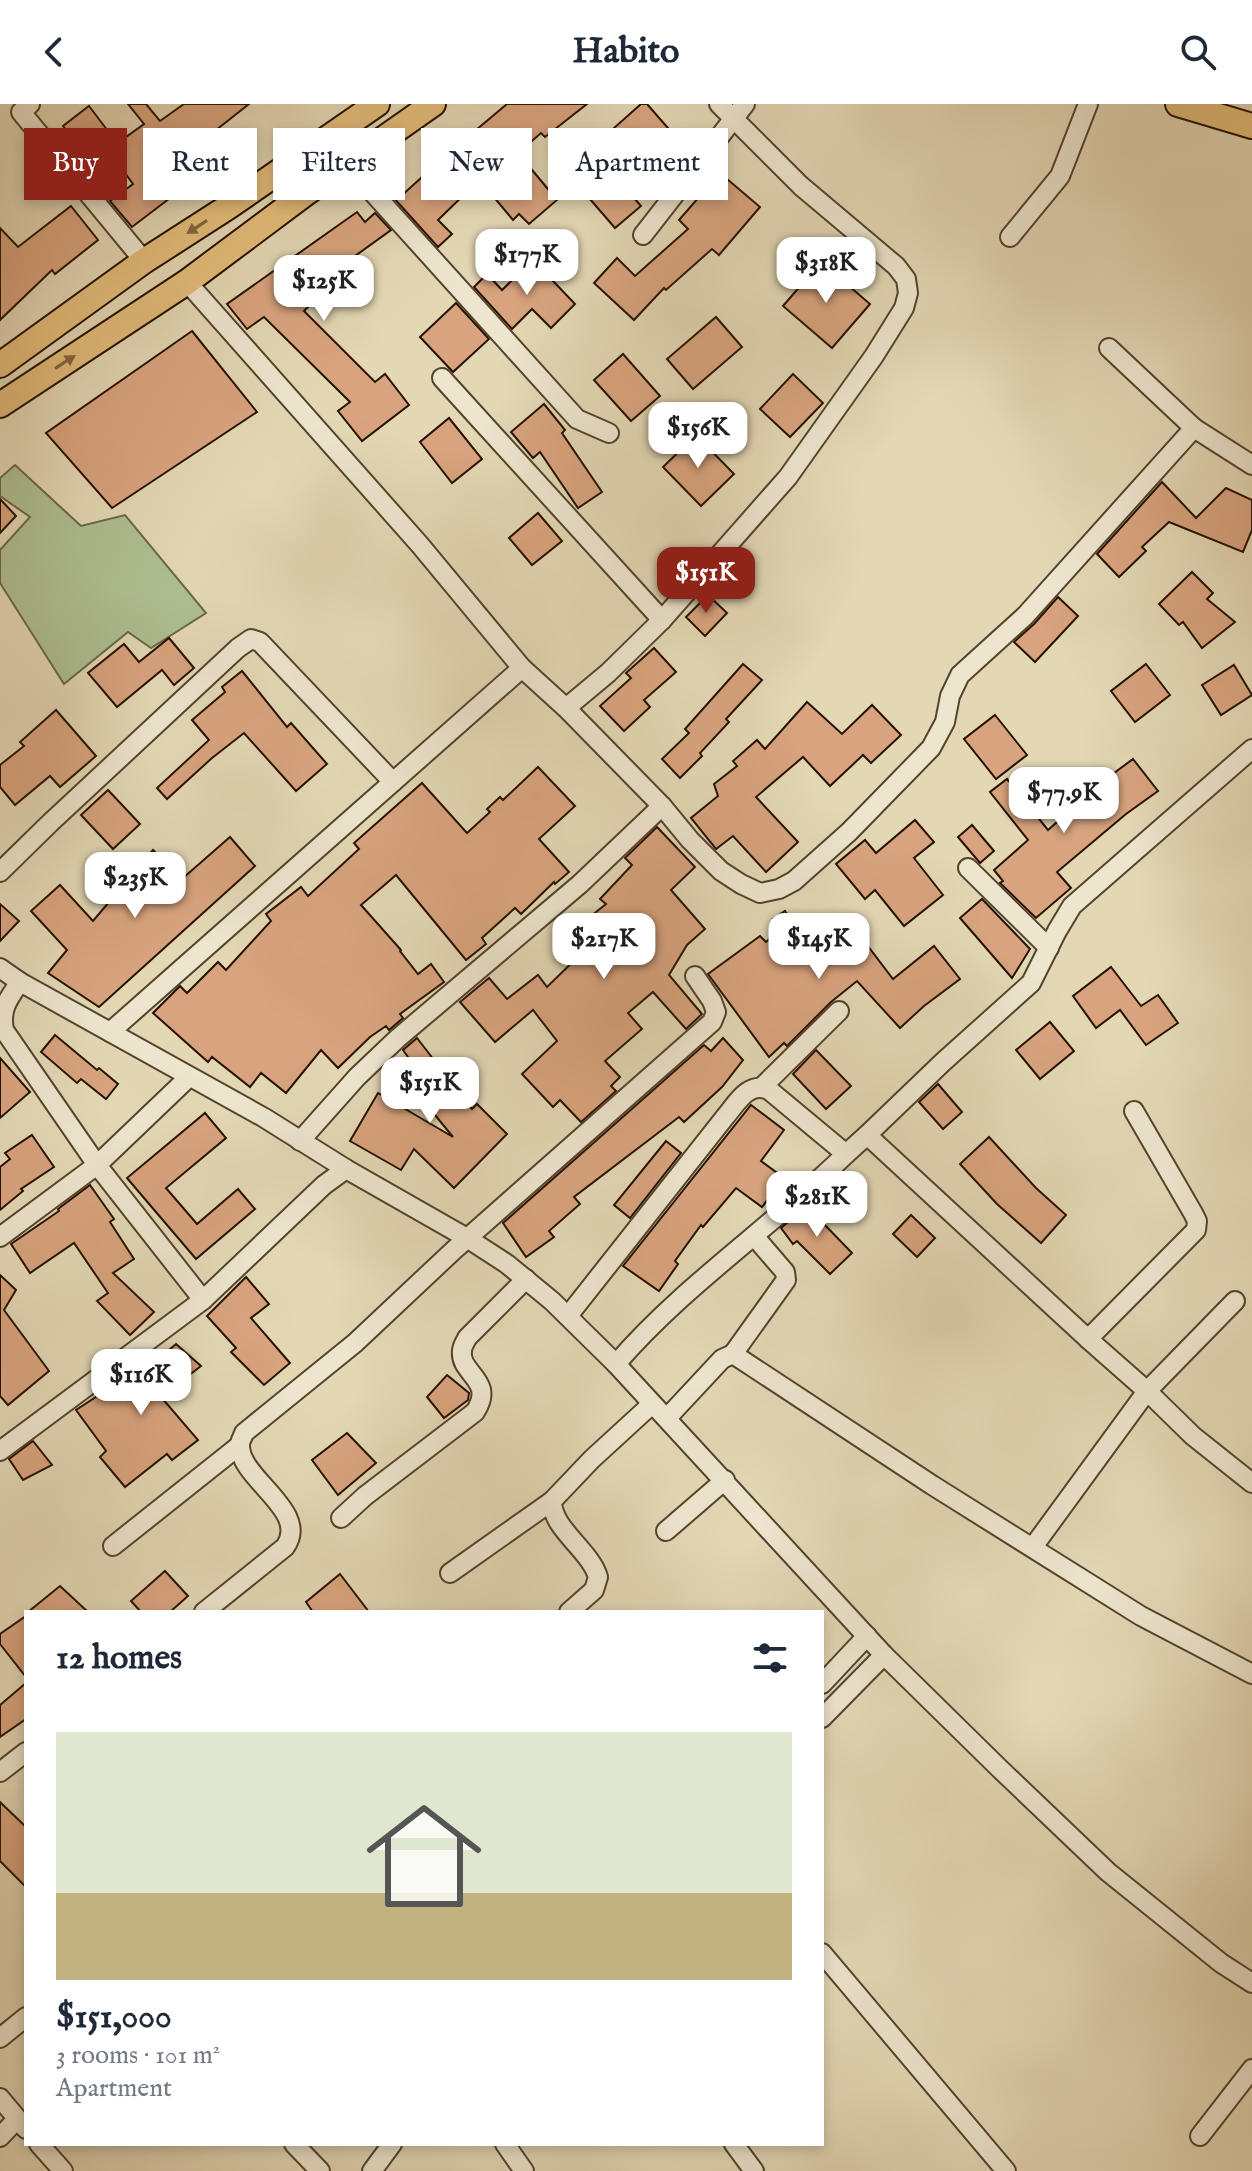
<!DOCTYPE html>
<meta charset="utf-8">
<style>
:root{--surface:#fff;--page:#f2f2f3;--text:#1f2937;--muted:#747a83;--line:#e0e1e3;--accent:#8f2418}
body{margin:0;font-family:"IM FELL English",serif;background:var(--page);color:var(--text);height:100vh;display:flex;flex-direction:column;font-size:30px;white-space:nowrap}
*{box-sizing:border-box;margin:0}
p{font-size:26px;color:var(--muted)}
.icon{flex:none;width:44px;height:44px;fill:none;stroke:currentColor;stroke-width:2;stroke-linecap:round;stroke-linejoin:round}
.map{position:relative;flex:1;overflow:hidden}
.drawer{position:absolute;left:24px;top:1506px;width:800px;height:536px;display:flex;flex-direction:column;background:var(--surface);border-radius:0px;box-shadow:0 4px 12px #0003}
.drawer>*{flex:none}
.guide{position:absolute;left:24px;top:24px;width:800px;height:72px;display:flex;gap:16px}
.price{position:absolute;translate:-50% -68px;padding:0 18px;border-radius:16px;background:#fff;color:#222;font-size:26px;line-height:52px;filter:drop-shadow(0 2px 4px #0008)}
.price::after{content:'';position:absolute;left:50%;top:48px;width:24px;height:18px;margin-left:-12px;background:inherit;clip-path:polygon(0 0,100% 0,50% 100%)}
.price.active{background:var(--accent);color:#fff}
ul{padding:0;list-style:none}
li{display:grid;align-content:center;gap:16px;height:424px;padding:0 32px}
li+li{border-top:2px solid var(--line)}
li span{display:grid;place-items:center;height:248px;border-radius:0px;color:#555}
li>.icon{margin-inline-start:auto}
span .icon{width:144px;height:144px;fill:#fffc;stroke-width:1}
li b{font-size:34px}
h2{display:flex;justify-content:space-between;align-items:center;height:96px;padding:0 32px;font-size:34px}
.pill{padding:0 28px;border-radius:0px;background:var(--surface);box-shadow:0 4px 12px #0003;font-size:28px;line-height:72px}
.pill.active{background:var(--accent);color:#fff}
header{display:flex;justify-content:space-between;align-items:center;height:104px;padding:0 32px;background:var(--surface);font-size:36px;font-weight:800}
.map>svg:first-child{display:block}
.green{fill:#aebf91;stroke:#6a6848;stroke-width:2}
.building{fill:#d8a37e;stroke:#251200;stroke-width:2}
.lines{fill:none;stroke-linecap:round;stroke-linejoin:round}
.minor-casing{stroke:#54432d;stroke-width:22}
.major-casing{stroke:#251200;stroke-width:28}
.minor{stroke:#ede5ce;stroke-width:18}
.major{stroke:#e2bc7a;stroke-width:24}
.oneway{fill:#84673d}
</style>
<header><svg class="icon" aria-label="back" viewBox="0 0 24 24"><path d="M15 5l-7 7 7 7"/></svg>Habito<svg class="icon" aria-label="search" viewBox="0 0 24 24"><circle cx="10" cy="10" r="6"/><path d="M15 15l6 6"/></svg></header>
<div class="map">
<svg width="1252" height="2067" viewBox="0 0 1252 2067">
<rect width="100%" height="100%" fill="#e3d7b4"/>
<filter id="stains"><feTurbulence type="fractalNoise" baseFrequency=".0025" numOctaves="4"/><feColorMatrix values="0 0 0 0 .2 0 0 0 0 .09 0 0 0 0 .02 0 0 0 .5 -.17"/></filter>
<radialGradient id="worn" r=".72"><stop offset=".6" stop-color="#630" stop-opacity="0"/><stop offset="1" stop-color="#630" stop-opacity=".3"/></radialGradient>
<polygon class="green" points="15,361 81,422 125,411 206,509 151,544 128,528 64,580 0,479 0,446 30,413 0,392 0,374"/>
<g class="building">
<polygon points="128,0 146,0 160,17 184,0 249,0 201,38 216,59 132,123 110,97 133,80 108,46 144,20"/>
<polygon points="507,0 587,0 545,33 541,29 518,49 557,96 529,120 519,110 513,116 483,80 476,85 473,82 438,116 452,130 438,143 392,92 395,88 399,94 445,52"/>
<polygon points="641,0 647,0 688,47 634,94 641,102 615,124 583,87 623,53 605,32"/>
<polygon points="89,2 114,35 88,55 63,22"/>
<polygon points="720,69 760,103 719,151 712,145 666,186 664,184 634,216 594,179 617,154 635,172 688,125 679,116"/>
<polygon points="71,102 98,136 55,170 52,166 0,216 0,124 18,143"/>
<polygon points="357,108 365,118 375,109 391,126 344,160 339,153 306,177 310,182 301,188 311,200 304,207 375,278 385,270 409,301 362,337 338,307 350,298 264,213 247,225 227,200"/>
<polygon points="533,156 575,200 551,224 532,205 512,225 474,183 487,170 502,186"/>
<polygon points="821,158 870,200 832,244 783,202"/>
<polygon points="456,199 489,235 453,268 420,233"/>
<polygon points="716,213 742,243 693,285 667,255"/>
<polygon points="192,227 257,308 112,404 46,329"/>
<polygon points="623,250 660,292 631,317 594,276"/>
<polygon points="793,270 823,299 790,333 760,305"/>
<polygon points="544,300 565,326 562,329 602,388 578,404 540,348 533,354 511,328"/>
<polygon points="449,314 482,355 452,379 420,338"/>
<polygon points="696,331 734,370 701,402 663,363"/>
<polygon points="1162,378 1196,414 1226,384 1252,396 1252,426 1243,448 1169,418 1142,443 1146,447 1119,473 1097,450"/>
<polygon points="0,395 16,412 0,429"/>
<polygon points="538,409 562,437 532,461 509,434"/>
<polygon points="1192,468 1213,489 1207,495 1235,518 1202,544 1183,518 1179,521 1159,500"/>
<polygon points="708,491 727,509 705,532 686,513"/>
<polygon points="1058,493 1078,512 1035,558 1014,538 1034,520"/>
<polygon points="169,534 194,564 174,581 162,566 117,603 88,569 124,540 139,558"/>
<polygon points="654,544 676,568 644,596 650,603 624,627 600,602 631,574 626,569"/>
<polygon points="743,560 762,576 726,615 729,618 700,649 702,652 680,674 662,655 689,629 685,625"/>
<polygon points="1146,560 1170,591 1135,618 1111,587"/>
<polygon points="1234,561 1252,591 1221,611 1202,581"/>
<polygon points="242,567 287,623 291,619 327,660 296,687 244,629 212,654 167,695 157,684 209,636 192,616 225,588 222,583"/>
<polygon points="807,598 842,630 872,601 901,631 871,659 863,651 830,682 803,653 756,693 798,738 766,768 733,732 716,745 691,714 718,692 714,680 737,662 733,657 757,636 765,645"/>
<polygon points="56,606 96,652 60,683 50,672 15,701 0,683 0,661 24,642 20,638"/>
<polygon points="995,611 1027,651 996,675 964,635"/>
<polygon points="1133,655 1158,687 1126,710 1057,768 1071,784 1036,814 1000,779 1003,777 994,766 1028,736 990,688 1007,675 1048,726 1102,678"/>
<polygon points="538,663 575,702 539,735 569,768 555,780 554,778 521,810 515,804 482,834 486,840 466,856 396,771 388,778 361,801 401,846 400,847 418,870 431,860 444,878 400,910 403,914 389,926 386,922 370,933 338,964 321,946 286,989 261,969 250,983 212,953 208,958 153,909 180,882 187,889 218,858 226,866 271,817 266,810 301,783 308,792 359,745 354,739 422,679 467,729 490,708 487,705 500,693 503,696"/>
<polygon points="108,686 140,720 113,745 81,711"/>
<polygon points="915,716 934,738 914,754 943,791 904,822 875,786 865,795 836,760 865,736 876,749"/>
<polygon points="972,721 994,747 980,759 958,733"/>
<polygon points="657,723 695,763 671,786 705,825 687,841 669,871 702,910 686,925 653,888 628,909 642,925 605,957 620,973 611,982 616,987 581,1018 560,996 553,1003 522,970 557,937 533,906 495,938 460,898 489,874 507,895 538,871 547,883 584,847 570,829 606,800 600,795 632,761 625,754"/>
<polygon points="230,733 255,762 99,903 48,869 67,846 31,807 60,781 93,817 153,746 182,775"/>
<polygon points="982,795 1030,845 1012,874 960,814"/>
<polygon points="0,800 19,817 0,837"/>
<polygon points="785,807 811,845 848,816 893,875 934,842 960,875 924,902 900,924 857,877 831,898 787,942 784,939 769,953 708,870 760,832 766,838 781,825 773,815"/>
<polygon points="1111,863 1141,902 1158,891 1178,919 1146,941 1120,906 1096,924 1073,892"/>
<polygon points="1050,918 1074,947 1040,975 1016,946"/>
<polygon points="55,931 97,966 99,964 118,980 106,995 81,975 77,979 41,948"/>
<polygon points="417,934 472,1005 477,1000 507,1030 454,1084 414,1045 401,1066 350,1037 378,989 453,1033 412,983 423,974 403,946"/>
<polygon points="723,934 743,956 722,983 684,1018 679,1013 574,1093 580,1100 549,1127 554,1133 526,1153 503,1119 704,941 711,947"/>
<polygon points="816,946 851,982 826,1005 793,970"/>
<polygon points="0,954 30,988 0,1014"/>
<polygon points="938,980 962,1008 943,1025 919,998"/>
<polygon points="751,1001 784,1026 761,1057 784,1074 762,1103 736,1084 703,1123 701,1121 675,1157 678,1160 659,1187 623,1162"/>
<polygon points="205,1009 226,1034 166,1084 197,1120 238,1085 255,1105 196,1155 127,1074"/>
<polygon points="32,1031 54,1063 21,1085 23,1087 0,1106 0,1063 10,1055 5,1049"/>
<polygon points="989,1033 1036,1084 1066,1111 1041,1139 997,1100 960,1060"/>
<polygon points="666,1037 681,1049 630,1114 614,1101"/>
<polygon points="90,1081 114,1115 110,1118 134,1155 113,1169 154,1208 130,1231 97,1197 108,1189 74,1139 30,1169 11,1140 59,1107 58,1105"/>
<polygon points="810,1099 824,1116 822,1118 852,1149 830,1170 797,1137 793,1140 781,1124"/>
<polygon points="911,1111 935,1134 917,1153 893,1130"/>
<polygon points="0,1171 16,1186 4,1206 49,1267 8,1301 0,1292"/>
<polygon points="246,1173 269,1200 251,1214 290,1259 264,1281 231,1248 236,1244 207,1212"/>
<polygon points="176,1240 201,1262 161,1293 198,1336 172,1356 167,1350 125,1383 100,1353 106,1347 76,1306 125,1274 122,1271 144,1255 149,1263"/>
<polygon points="447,1271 469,1289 468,1296 444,1314 427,1293"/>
<polygon points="347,1329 376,1359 338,1391 312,1356"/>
<polygon points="33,1337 52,1361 23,1376 9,1355"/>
<polygon points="165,1467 188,1492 170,1508 141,1508 131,1497"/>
<polygon points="340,1470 369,1508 313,1508 306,1498"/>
<polygon points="60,1482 88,1508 28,1508"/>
<polygon points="26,1512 26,1573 0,1540 0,1530"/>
<polygon points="26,1579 26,1615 0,1633 0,1601"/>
<polygon points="0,1698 26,1723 26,1783 0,1757"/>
</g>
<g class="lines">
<defs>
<g id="minor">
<polyline points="30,0 21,8 144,157"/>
<polyline points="347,60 577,315 609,329"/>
<polyline points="643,131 745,0"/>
<polyline points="1010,133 1060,72 1088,0"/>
<polyline points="187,178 420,441 522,564 566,604 662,702 690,736 721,767 741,780 760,789 779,785 794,777 849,728 931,644 945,618 950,592 960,571 1025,512 1194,324"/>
<polyline points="1109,244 1194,324 1252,361"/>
<polyline points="442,274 662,516"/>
<polyline points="566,604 608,569 662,516 788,373 874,252 904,204 908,189 906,175 896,162 801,82 719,0"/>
<polyline points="1252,645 1072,802 1057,827 1031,879 943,958 867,1031 1088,1235 1147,1287 1193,1332 1252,1379"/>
<polyline points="968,764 1049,844"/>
<polyline points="0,768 50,719 238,544 251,535 260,538 393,678"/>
<polyline points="0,864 20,878 263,1013 346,1065 467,1134 507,1160 552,1197 616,1260 884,1551 999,1664 1108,1768 1221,1859 1252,1879"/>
<path d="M 20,878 C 8,895 0,905 4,926 L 97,1061 L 203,1196"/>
<polyline points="110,928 522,564"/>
<polyline points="762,983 839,907"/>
<polyline points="300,1037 357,973 398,934 580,780 662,702"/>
<polyline points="0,1133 97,1061 189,973"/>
<path d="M 568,1212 L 725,1013 C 737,999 748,977 769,986 L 846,1050 L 867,1031"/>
<polyline points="1088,1235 1196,1126 1197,1117 1193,1109 1134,1007"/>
<polyline points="733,1250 786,1176 785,1168 754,1132"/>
<path d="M 616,1260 C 684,1181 772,1123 846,1050"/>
<polyline points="667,1314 722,1255 733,1250 932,1381 1141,1512 1252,1570"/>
<polyline points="0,1347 203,1196 324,1081 346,1065"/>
<path d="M 341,1414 L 365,1392 L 475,1308 C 496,1276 459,1270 462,1247 C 462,1242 465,1239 467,1234 L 526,1175"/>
<polyline points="666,1427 725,1376"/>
<polyline points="113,1442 240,1341"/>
<polyline points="1033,1443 1147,1287 1235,1197"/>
<polyline points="450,1469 552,1397"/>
<path d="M 204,1508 L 285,1443 C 311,1407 239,1375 240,1341 C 240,1336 243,1333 244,1329 L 355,1239 L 454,1146 L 712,918 L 716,908 L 712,897 L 695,872"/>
<path d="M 569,1508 L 594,1486 L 598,1473 C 590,1446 552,1425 552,1397 L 592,1355 L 652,1300"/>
<polyline points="822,1580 867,1532"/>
<polyline points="822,1614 884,1551"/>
<polyline points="0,1668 26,1648"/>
<polyline points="822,1849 1006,2067"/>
<polyline points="0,1934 26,1913"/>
<polyline points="0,1994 26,2025"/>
<polyline points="1200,2032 1252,1965"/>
<polyline points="0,2033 17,2015"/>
<polyline points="39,2040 63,2067"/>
<polyline points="294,2040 320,2067"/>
<polyline points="505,2040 524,2067"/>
<polyline points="734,2040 754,2067"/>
<polyline points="372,2067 392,2040"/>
</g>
<g id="major">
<polyline points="1178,0 1252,22"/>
<polyline points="0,261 144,157 228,103 377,0"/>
<polyline points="0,301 187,178 306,89 433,0"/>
</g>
</defs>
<use href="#minor" class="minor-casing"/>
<use href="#major" class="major-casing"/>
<use href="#minor" class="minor"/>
<use href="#major" class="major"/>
</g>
<defs><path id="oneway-solid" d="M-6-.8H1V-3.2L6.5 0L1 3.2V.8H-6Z" transform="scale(2)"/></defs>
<g class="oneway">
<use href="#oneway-solid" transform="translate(197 123) rotate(147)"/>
<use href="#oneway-solid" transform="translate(65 258) rotate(-33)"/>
</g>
<rect width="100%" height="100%" filter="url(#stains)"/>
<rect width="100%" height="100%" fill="url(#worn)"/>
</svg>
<b class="price" style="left:527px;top:193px">$177K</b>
<b class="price" style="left:826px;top:201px">$318K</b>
<b class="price" style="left:324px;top:219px">$125K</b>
<b class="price" style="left:698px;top:366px">$156K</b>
<b class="price active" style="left:706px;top:511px">$151K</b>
<b class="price" style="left:1064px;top:731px">$77.9K</b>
<b class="price" style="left:135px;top:816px">$235K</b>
<b class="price" style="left:604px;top:877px">$217K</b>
<b class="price" style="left:819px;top:877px">$145K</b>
<b class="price" style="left:430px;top:1021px">$151K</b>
<b class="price" style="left:817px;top:1135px">$281K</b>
<b class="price" style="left:141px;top:1313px">$116K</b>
<div class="guide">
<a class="pill active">Buy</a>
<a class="pill">Rent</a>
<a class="pill">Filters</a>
<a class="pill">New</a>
<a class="pill">Apartment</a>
</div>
<section class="drawer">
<h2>12 homes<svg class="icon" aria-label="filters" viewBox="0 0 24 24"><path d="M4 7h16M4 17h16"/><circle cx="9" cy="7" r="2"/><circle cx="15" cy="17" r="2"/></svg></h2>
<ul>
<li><span style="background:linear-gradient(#dfe7d0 65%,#c2b280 0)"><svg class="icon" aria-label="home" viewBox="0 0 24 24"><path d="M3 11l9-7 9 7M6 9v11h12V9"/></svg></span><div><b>$151,000</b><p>3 rooms · 101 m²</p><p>Apartment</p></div></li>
</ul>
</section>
</div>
